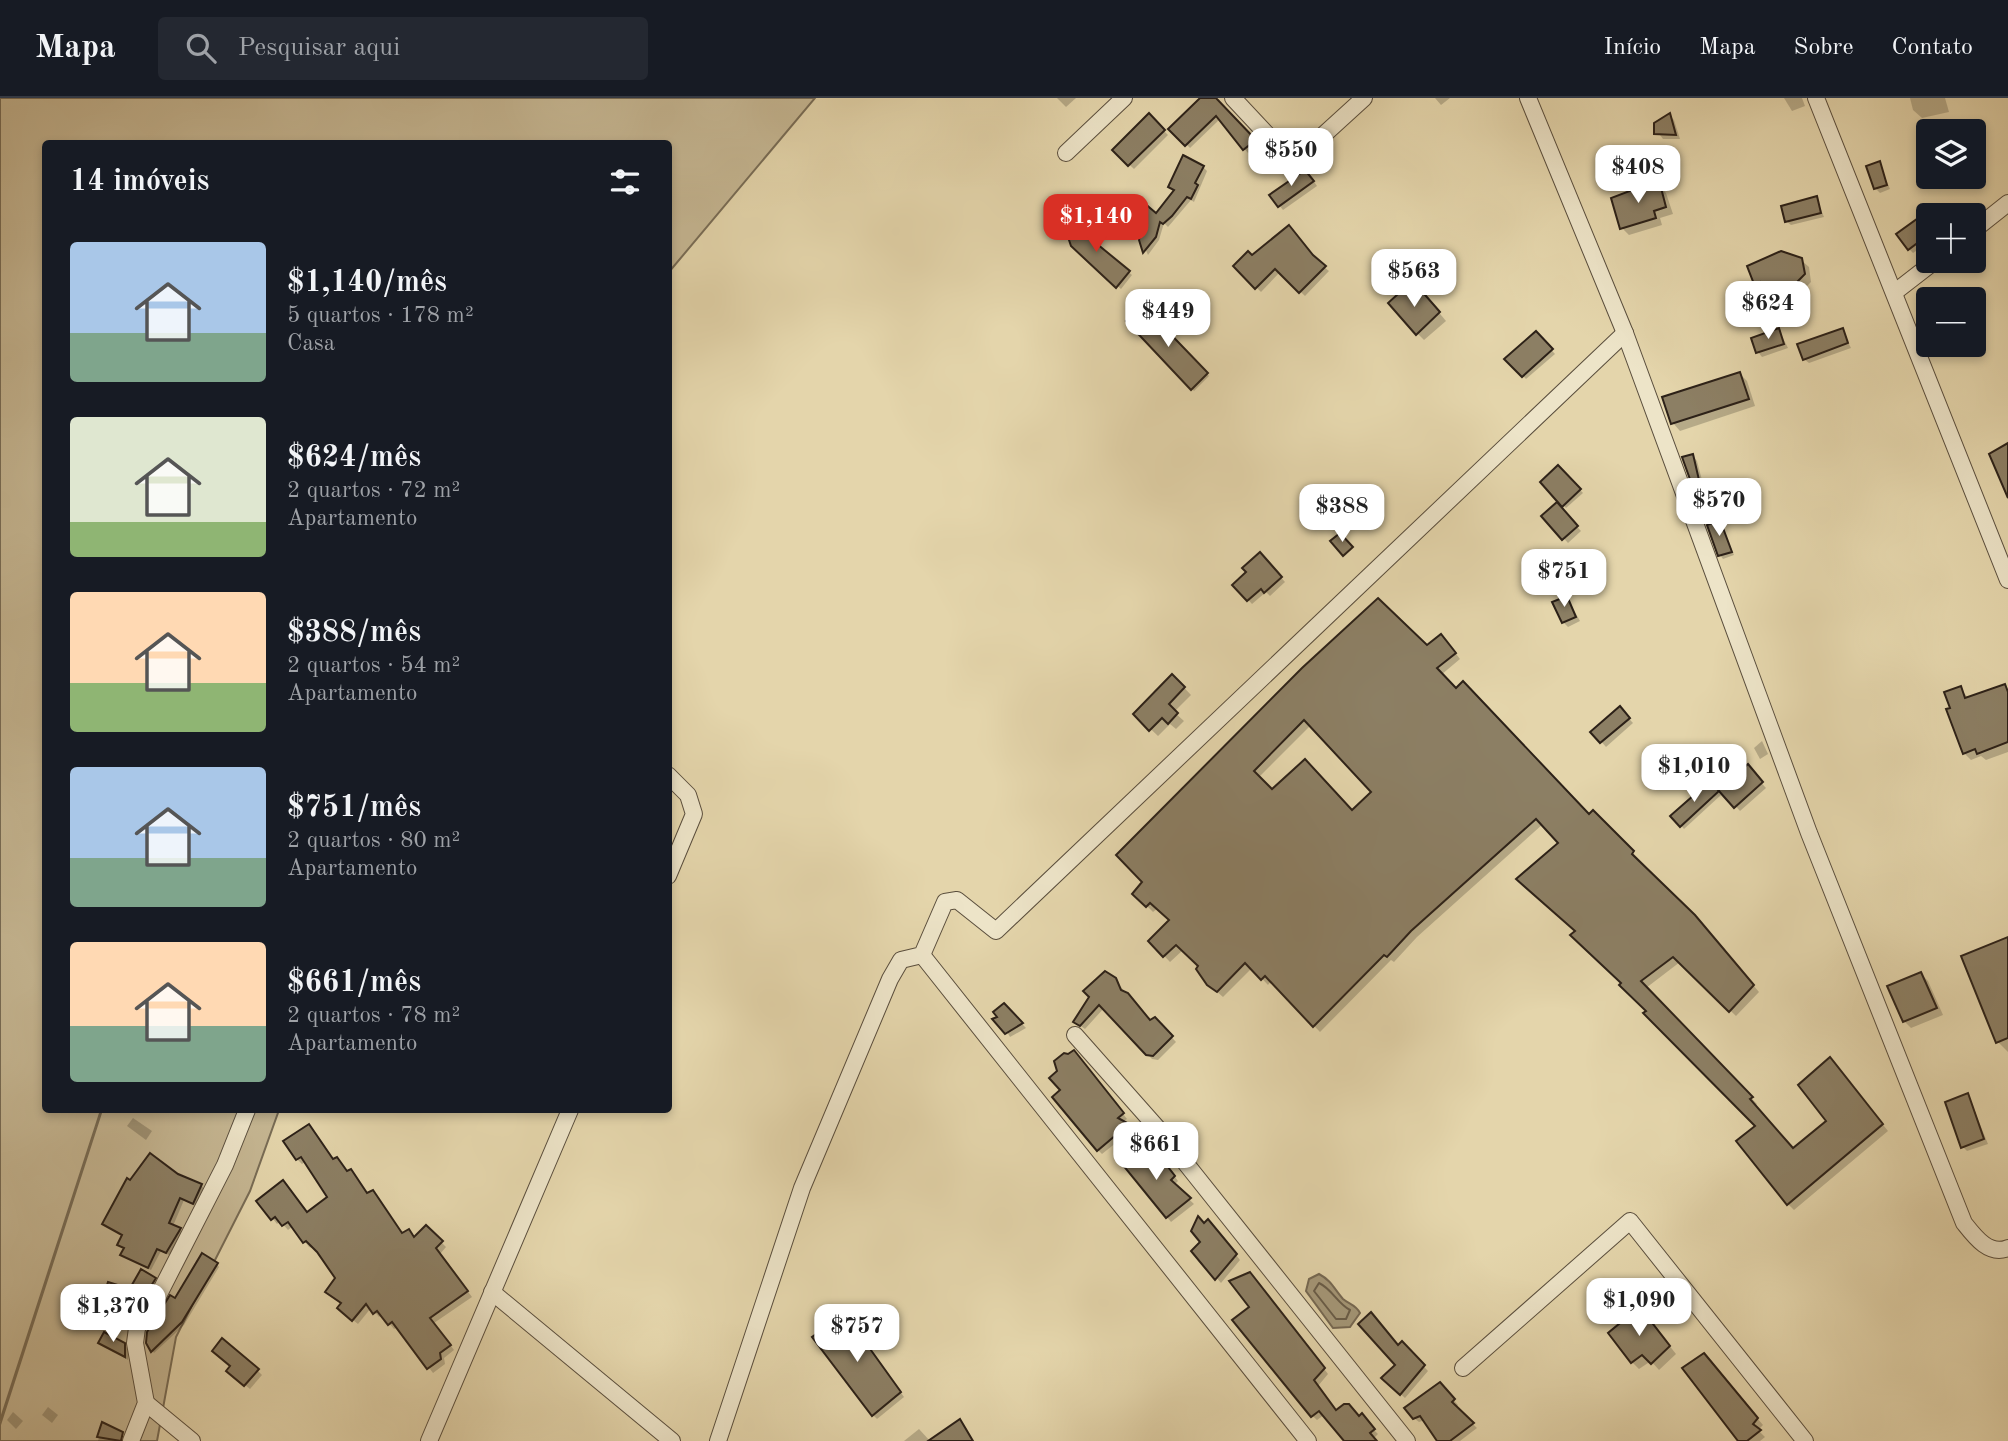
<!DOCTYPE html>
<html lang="pt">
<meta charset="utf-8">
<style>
:root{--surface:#171b24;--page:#242831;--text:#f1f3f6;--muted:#9ea1a6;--line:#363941;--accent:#d93025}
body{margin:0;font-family:"Old Standard TT",serif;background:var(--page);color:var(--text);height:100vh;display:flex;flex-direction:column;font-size:26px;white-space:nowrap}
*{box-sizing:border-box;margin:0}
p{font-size:23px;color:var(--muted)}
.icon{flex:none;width:38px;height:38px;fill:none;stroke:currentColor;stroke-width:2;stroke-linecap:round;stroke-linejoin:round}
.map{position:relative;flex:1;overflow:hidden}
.panel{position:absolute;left:42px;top:42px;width:630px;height:973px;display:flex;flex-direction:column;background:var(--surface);border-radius:7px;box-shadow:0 4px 10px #0003}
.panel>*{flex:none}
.buttons{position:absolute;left:1916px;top:21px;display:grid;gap:14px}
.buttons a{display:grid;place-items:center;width:70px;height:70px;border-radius:7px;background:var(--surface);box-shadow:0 4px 10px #0003;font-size:35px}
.price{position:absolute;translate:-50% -60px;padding:0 16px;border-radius:14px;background:#fff;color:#222;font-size:23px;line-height:46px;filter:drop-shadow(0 2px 4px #0008)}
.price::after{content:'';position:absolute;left:50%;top:42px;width:21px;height:16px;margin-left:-10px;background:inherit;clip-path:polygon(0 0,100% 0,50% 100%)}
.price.on{background:var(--accent);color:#fff}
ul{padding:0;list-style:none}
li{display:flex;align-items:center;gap:21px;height:175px;padding:0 28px}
li span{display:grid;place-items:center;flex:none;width:196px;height:140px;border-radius:7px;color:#555}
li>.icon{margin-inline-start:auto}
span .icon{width:84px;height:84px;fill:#fffc;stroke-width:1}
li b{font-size:30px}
h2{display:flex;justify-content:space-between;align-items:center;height:84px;padding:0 28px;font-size:30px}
header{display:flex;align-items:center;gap:42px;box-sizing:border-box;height:98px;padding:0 35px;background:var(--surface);border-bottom:2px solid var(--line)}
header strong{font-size:33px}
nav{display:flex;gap:38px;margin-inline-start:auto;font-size:24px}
.search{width:490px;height:63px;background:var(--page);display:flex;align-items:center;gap:18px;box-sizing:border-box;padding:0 24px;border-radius:7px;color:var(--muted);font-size:26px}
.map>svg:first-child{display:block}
.green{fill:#c5b692;stroke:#786c55;stroke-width:2}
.water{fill:#a59879;stroke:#756852;stroke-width:2}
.shadow{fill:#0003;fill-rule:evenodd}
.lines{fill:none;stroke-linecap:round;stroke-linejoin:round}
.shore{stroke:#685c48;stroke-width:2}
.building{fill:#8c7f64;stroke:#2c2118;stroke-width:2;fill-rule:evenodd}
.minor-casing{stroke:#5a4e3d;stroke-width:18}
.minor{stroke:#ede4c8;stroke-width:16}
</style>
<header>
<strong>Mapa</strong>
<div class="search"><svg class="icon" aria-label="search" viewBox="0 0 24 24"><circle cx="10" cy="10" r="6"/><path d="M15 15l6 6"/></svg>Pesquisar aqui</div>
<nav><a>Início</a><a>Mapa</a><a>Sobre</a><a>Contato</a></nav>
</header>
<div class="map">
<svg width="2008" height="1343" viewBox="0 0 2008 1343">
<rect width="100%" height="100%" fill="#e4d5ab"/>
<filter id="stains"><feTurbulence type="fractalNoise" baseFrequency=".00286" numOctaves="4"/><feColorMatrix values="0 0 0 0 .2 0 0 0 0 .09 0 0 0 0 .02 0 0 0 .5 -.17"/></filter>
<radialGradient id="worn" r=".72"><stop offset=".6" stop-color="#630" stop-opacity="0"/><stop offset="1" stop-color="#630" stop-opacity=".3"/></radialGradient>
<g class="green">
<polygon points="0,0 815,0 669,174 668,46 46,46 46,1012 101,1012 0,1323"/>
<polygon points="102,1012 279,1012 250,1093 176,1239 157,1343 0,1343 0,1327"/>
</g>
<path class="water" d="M 1319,1176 C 1332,1183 1334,1191 1343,1201 C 1350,1207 1355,1206 1360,1215 L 1350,1229 L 1333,1230 L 1306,1193 L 1309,1181 Z"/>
<g class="shadow">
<polygon points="1057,0 1076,0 1066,9"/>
<polygon points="1204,0 1213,0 1258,46 1248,55 1220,21 1190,50 1171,31"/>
<polygon points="1435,0 1450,0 1441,7"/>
<polygon points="1784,0 1802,0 1805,8 1792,13"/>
<polygon points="1910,0 1945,0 1949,14 1922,20 1913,12"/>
<polygon points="1149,18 1168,37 1134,71 1114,52"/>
<polygon points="1670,18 1674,22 1680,41 1663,41 1654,29"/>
<polygon points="1879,65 1890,91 1880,95 1875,90"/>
<polygon points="1203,69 1207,73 1194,104 1191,102 1168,129 1164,125 1159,142 1148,157 1141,141 1175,93 1170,89"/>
<polygon points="1310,78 1317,88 1283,112 1279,107"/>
<polygon points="1659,88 1666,95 1673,116 1660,120 1662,127 1629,137 1622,130 1650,91"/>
<polygon points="1816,100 1824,119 1791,127 1786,123"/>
<polygon points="1927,116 1928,145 1913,155 1909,151"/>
<polygon points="1086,125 1093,145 1132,177 1121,191 1072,147"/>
<polygon points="1252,159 1314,161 1329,173 1305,198 1280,174 1261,194 1235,168"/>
<polygon points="1801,162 1809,169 1811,184 1804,191 1788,195 1792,205 1777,211 1765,191 1756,185"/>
<polygon points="1414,196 1426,199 1446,223 1424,242 1417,235"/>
<polygon points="1155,222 1209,278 1194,293 1128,223 1152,225"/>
<polygon points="1779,232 1788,250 1762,259 1758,254"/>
<polygon points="1842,232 1851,250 1809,265 1804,261"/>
<polygon points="1536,235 1555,256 1526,281 1507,261"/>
<polygon points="1740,276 1747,283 1755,308 1680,333 1673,325"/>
<polygon points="1693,358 1697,363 1703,386 1697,387 1692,383"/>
<polygon points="1558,369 1583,395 1566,410 1542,384"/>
<polygon points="1557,407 1581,433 1568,445 1544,418"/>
<polygon points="1720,424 1734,457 1723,461 1720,457"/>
<polygon points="1260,456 1285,484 1270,498 1266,494 1252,506 1235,487 1248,474"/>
<polygon points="1567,500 1580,523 1568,529 1563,524"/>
<path d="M 1447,544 L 1460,561 L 1441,577 L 1589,718 L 1593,714 L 1701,825 L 1759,894 L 1736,918 L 1680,864 L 1646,890 L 1757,1006 L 1755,1008 L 1794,1052 L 1828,1024 L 1836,968 L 1888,1033 L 1794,1112 L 1788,1106 L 1757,1028 L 1577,833 L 1561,745 L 1543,726 L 1417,839 L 1394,864 L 1391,862 L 1320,934 L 1271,883 L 1268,887 L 1252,870 L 1223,899 L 1208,886 L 1200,868 L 1183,852 L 1170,864 L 1150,843 L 1171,823 L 1158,810 L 1153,814 L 1134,795 L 1303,571 ZM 1311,627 L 1373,694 L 1353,715 L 1272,693 L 1258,680 Z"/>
<polygon points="1173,578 1191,597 1174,614 1184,623 1176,631 1170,626 1158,638 1135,616"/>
<polygon points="2004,588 2008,591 2008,654 1986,662 1981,658 1971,662 1964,655 1953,611 1960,590 1969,601"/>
<polygon points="1620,611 1633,625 1606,649 1593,634"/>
<polygon points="1762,643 1768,656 1760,661 1754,650"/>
<polygon points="1747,669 1766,690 1740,713 1721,692"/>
<polygon points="1710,686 1721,697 1684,731 1673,718"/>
<polygon points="2008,841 2008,954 1998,944"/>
<polygon points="1921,876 1928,883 1943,917 1911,930 1904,923"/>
<polygon points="1115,882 1150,924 1155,921 1176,944 1158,962 1152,961 1104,910 1085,931 1075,924"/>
<polygon points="1004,907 1026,930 1010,939 999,920"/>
<polygon points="1079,959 1127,1021 1122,1024 1132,1032 1102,1056 1098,1052"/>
<polygon points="1968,997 1988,1046 1967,1053 1963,1049"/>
<polygon points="133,1020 152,1033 146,1042 127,1028"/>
<polygon points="309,1028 334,1063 337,1061 348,1075 351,1073 368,1097 378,1099 403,1137 409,1133 415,1140 426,1129 446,1149 440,1156 472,1199 434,1225 454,1252 444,1260 445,1266 433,1275 398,1229 394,1231 382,1217 379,1219 371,1210 358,1226 344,1215 337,1180 318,1152 309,1149 293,1128 288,1132 280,1123 277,1126 259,1103 307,1116 330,1099 306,1063 302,1066 297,1061"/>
<polygon points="1156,1063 1166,1066 1178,1083 1174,1087 1194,1106 1171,1124 1124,1066"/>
<polygon points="131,1084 201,1087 204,1091 197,1108 184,1102 173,1128 183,1134 169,1157 161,1153 151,1172 126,1160 122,1157 125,1151 119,1147 124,1138 104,1126"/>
<polygon points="1204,1127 1213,1128 1240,1162 1221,1185 1194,1153 1202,1144"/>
<polygon points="217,1166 219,1169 184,1227 154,1255 147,1244 176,1202"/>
<polygon points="1255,1180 1328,1276 1318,1288 1336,1314 1349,1308 1378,1336 1371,1343 1346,1343 1324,1317 1317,1322 1304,1310 1251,1209"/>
<polygon points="155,1181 141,1209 129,1200 119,1230 98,1220 126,1191 130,1195"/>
<polygon points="1643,1222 1653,1227 1676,1256 1659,1272 1651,1263 1639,1271 1632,1264"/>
<polygon points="100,1245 124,1246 128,1251 128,1262"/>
<polygon points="1402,1245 1428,1273 1405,1300 1383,1280 1397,1267 1398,1249"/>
<polygon points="867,1248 904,1299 877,1321 873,1317"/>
<polygon points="1709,1263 1763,1327 1758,1332 1765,1339 1760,1343 1740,1343"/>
<polygon points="257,1272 262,1277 250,1291 233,1277"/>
<polygon points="1444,1291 1458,1307 1456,1310 1477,1330 1460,1343 1439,1343 1425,1322 1419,1324 1414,1320"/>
<polygon points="48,1309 58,1317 52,1325 42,1317"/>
<polygon points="13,1314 23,1323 16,1331 7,1322"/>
<polygon points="103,1326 122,1335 124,1343 98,1343"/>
<polygon points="919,1331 930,1343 904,1343"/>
</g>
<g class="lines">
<path class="shore" d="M 1319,1185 C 1332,1191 1337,1205 1350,1212 L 1346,1221 L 1336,1221 L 1314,1193 Z"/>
</g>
<g class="building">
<polygon points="1200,0 1216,0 1256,42 1243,52 1216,18 1185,48 1168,31"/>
<polygon points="1149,15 1165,32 1128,68 1112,52"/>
<polygon points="1670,15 1676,37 1654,36 1654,25"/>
<polygon points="1183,57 1204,68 1195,85 1198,87 1191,101 1187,99 1172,118 1163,126 1160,124 1156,139 1143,155 1139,142 1141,132 1130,124 1129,116 1143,104 1156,115 1174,92 1168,89"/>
<polygon points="1880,63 1887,87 1874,91 1866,68"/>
<polygon points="1305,72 1314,83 1278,109 1269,97"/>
<polygon points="1648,86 1649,89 1660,86 1666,109 1654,113 1656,120 1620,131 1611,100"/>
<polygon points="1817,98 1821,115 1785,124 1781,108"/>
<polygon points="1928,113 1928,137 1908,152 1896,136"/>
<polygon points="1087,123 1091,141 1130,173 1116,190 1071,148 1065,130"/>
<polygon points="1289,127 1313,157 1326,168 1299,195 1275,171 1255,191 1233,168 1248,153 1252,157"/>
<polygon points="1781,153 1802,160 1805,176 1797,184 1782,188 1786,198 1769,205 1760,184 1754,186 1747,168"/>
<polygon points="1408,187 1414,194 1419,190 1440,214 1416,237 1388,205"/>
<polygon points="1138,210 1152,223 1155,220 1208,275 1191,292 1126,223"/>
<polygon points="1779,230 1784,246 1756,255 1751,240"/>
<polygon points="1843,230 1848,245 1803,262 1797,246"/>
<polygon points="1536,233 1553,251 1522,279 1504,261"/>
<polygon points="1740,274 1749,301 1671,326 1662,299"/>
<polygon points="2008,345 2008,400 1989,356"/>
<polygon points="1693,356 1699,382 1691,384 1682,359"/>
<polygon points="1558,367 1581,391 1562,409 1540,384"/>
<polygon points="1557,404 1578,428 1562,442 1541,418"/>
<polygon points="1720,422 1732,454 1718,458 1707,427"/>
<polygon points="1340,435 1353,449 1343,458 1330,443"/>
<polygon points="1260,454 1282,479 1264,495 1261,491 1247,503 1232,487 1246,474 1242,470"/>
<polygon points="1567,498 1576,519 1562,525 1552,504"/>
<path d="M 1378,500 L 1427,547 L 1441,536 L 1456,555 L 1437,570 L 1456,590 L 1463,583 L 1589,716 L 1593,712 L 1634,753 L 1632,756 L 1695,817 L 1754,887 L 1729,914 L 1673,859 L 1641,883 L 1753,999 L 1750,1001 L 1793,1050 L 1826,1023 L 1798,987 L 1830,959 L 1883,1026 L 1787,1107 L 1736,1043 L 1755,1028 L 1643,915 L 1646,913 L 1619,887 L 1621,885 L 1570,837 L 1575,833 L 1516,781 L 1558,745 L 1536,721 L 1411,833 L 1387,859 L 1384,857 L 1313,929 L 1265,878 L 1261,882 L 1245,865 L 1217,894 L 1207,887 L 1196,871 L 1198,868 L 1176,847 L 1163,859 L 1148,843 L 1169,822 L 1150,805 L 1146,809 L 1132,796 L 1142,784 L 1116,757 L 1302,570 ZM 1304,622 L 1371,694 L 1352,712 L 1305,661 L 1272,691 L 1254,673 Z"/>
<polygon points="1172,576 1185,589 1169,606 1178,615 1168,626 1162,620 1149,633 1133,616"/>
<polygon points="2005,586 2008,594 2008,644 1977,656 1975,651 1963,656 1946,611 1950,610 1944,594 1961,588 1965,600"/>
<polygon points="1620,608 1630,620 1600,645 1590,634"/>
<polygon points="1748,666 1763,684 1734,710 1718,692"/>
<polygon points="1710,683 1719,693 1680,729 1670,718"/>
<polygon points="2008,839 2008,940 1996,945 1961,858"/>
<polygon points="1105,873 1116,880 1121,892 1128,895 1150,922 1155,919 1173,938 1153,958 1146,957 1099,907 1080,928 1073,924 1089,899 1083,893"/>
<polygon points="1921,874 1937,910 1903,924 1887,888"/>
<polygon points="1004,905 1023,925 1005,936 992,921 997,919 993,914"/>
<polygon points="1074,952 1124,1015 1118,1020 1129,1026 1097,1053 1052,999 1060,992 1049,980 1057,973 1054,963 1064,955 1068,956"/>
<polygon points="1968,995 1984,1041 1961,1050 1945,1004"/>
<polygon points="309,1026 333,1061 337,1059 347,1073 351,1071 367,1095 373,1092 402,1135 409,1131 414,1139 426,1127 443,1143 436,1150 468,1193 430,1220 451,1247 440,1255 441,1261 427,1271 392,1224 388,1227 377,1213 373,1216 366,1206 352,1223 337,1210 341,1205 325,1194 335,1180 317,1154 306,1143 303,1145 288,1124 282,1128 275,1119 271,1122 256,1103 283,1082 307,1114 327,1099 301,1059 296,1062 283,1043"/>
<polygon points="1145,1049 1156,1062 1161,1060 1175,1078 1171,1082 1191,1100 1166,1120 1122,1066"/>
<polygon points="150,1055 178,1076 202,1086 193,1106 180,1100 169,1125 181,1130 166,1155 157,1151 148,1170 120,1157 124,1150 117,1147 122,1137 102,1126 127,1080 130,1082"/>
<polygon points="1198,1118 1204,1125 1208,1121 1237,1156 1215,1182 1191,1153 1200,1144 1191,1133"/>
<polygon points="202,1155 218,1165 182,1224 151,1254 146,1245 147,1234 170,1197 175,1200"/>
<polygon points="141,1171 156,1180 138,1209 125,1199"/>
<polygon points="1250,1174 1325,1270 1314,1282 1336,1312 1344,1306 1349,1306 1359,1318 1362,1315 1375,1331 1370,1335 1377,1343 1344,1343 1319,1313 1311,1319 1232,1222 1249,1209 1229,1183"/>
<polygon points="108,1184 127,1190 115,1226 96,1220"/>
<polygon points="1636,1212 1642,1220 1646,1217 1670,1248 1651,1266 1642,1257 1631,1265 1608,1235"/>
<polygon points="1371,1214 1398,1247 1402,1243 1425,1267 1400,1297 1381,1280 1395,1267 1358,1226"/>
<polygon points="845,1216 901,1294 872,1318 812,1239"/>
<polygon points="104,1234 125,1245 125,1259 98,1245"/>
<polygon points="222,1240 259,1271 244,1288 226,1273 230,1268 212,1253"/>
<polygon points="1704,1255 1758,1320 1753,1326 1761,1332 1747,1343 1738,1343 1682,1270"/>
<polygon points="1440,1284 1455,1301 1452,1304 1474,1325 1450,1343 1437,1343 1420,1318 1413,1321 1404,1310"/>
<polygon points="960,1321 973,1343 928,1343"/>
<polygon points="102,1324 123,1334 121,1343 97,1339"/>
</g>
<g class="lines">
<defs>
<g id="minor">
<polyline points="1233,0 1276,46 1295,56 1307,52 1364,0"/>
<path d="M 1528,0 L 1625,235 L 1809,735 L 1964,1125 C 1975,1139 1989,1158 2008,1150"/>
<polyline points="1816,0 2008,482"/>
<polyline points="1066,55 1124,0"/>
<polyline points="1974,132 2008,105"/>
<polyline points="1895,194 1935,163"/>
<polyline points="668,677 688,697 694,716 668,778"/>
<polyline points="922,857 1308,1343"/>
<polyline points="1075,937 1160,1033 1407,1343"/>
<polyline points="492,1194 672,1343"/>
<polyline points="1463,1270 1630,1123 1805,1343"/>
<polyline points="146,1305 192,1343"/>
<polyline points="131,1343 146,1305 135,1245 137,1230 156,1202 225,1067 247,1012"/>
<polyline points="429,1343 570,1012"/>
<polyline points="718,1343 802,1090 890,881 901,862 922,857 945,804 957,802 996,833 1625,235"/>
</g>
</defs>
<use href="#minor" class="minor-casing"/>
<use href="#minor" class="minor"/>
</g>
<rect width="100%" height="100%" filter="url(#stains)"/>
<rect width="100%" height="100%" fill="url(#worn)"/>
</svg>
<div class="buttons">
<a><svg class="icon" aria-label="layers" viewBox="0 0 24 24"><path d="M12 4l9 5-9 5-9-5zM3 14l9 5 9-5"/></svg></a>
<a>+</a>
<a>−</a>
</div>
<b class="price" style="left:1291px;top:90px">$550</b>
<b class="price" style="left:1638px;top:107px">$408</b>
<b class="price on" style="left:1096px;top:156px">$1,140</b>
<b class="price" style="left:1414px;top:211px">$563</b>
<b class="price" style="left:1768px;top:243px">$624</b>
<b class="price" style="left:1168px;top:251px">$449</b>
<b class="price" style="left:1719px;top:440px">$570</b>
<b class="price" style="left:1342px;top:446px">$388</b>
<b class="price" style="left:1564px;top:511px">$751</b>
<b class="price" style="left:1694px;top:706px">$1,010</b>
<b class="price" style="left:1156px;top:1084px">$661</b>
<b class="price" style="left:1639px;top:1240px">$1,090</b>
<b class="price" style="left:113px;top:1246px">$1,370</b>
<b class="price" style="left:857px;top:1266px">$757</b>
<section class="panel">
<h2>14 imóveis<svg class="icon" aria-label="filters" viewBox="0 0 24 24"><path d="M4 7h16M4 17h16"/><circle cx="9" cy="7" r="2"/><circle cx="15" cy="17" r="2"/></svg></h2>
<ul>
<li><span style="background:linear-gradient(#a9c7e8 65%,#7fa58c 0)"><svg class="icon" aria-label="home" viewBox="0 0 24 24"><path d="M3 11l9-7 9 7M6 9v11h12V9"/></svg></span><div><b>$1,140/mês</b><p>5 quartos · 178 m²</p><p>Casa</p></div></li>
<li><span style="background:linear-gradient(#dfe7d0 75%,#8fb573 0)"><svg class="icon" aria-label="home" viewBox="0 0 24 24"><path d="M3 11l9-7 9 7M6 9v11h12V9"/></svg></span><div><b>$624/mês</b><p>2 quartos · 72 m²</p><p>Apartamento</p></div></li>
<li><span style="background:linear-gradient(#ffd9b3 65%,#8fb573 0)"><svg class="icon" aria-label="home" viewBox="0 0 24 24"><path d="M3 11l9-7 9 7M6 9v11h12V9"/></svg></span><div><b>$388/mês</b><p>2 quartos · 54 m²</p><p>Apartamento</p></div></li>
<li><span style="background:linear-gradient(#a9c7e8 65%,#7fa58c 0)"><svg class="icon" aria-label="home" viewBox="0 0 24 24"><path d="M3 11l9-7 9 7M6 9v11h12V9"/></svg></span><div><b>$751/mês</b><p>2 quartos · 80 m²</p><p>Apartamento</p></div></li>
<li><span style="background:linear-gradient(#ffd9b3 60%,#7fa58c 0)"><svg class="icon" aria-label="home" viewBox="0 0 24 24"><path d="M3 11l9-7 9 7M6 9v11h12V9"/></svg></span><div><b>$661/mês</b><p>2 quartos · 78 m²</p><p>Apartamento</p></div></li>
</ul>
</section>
</div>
